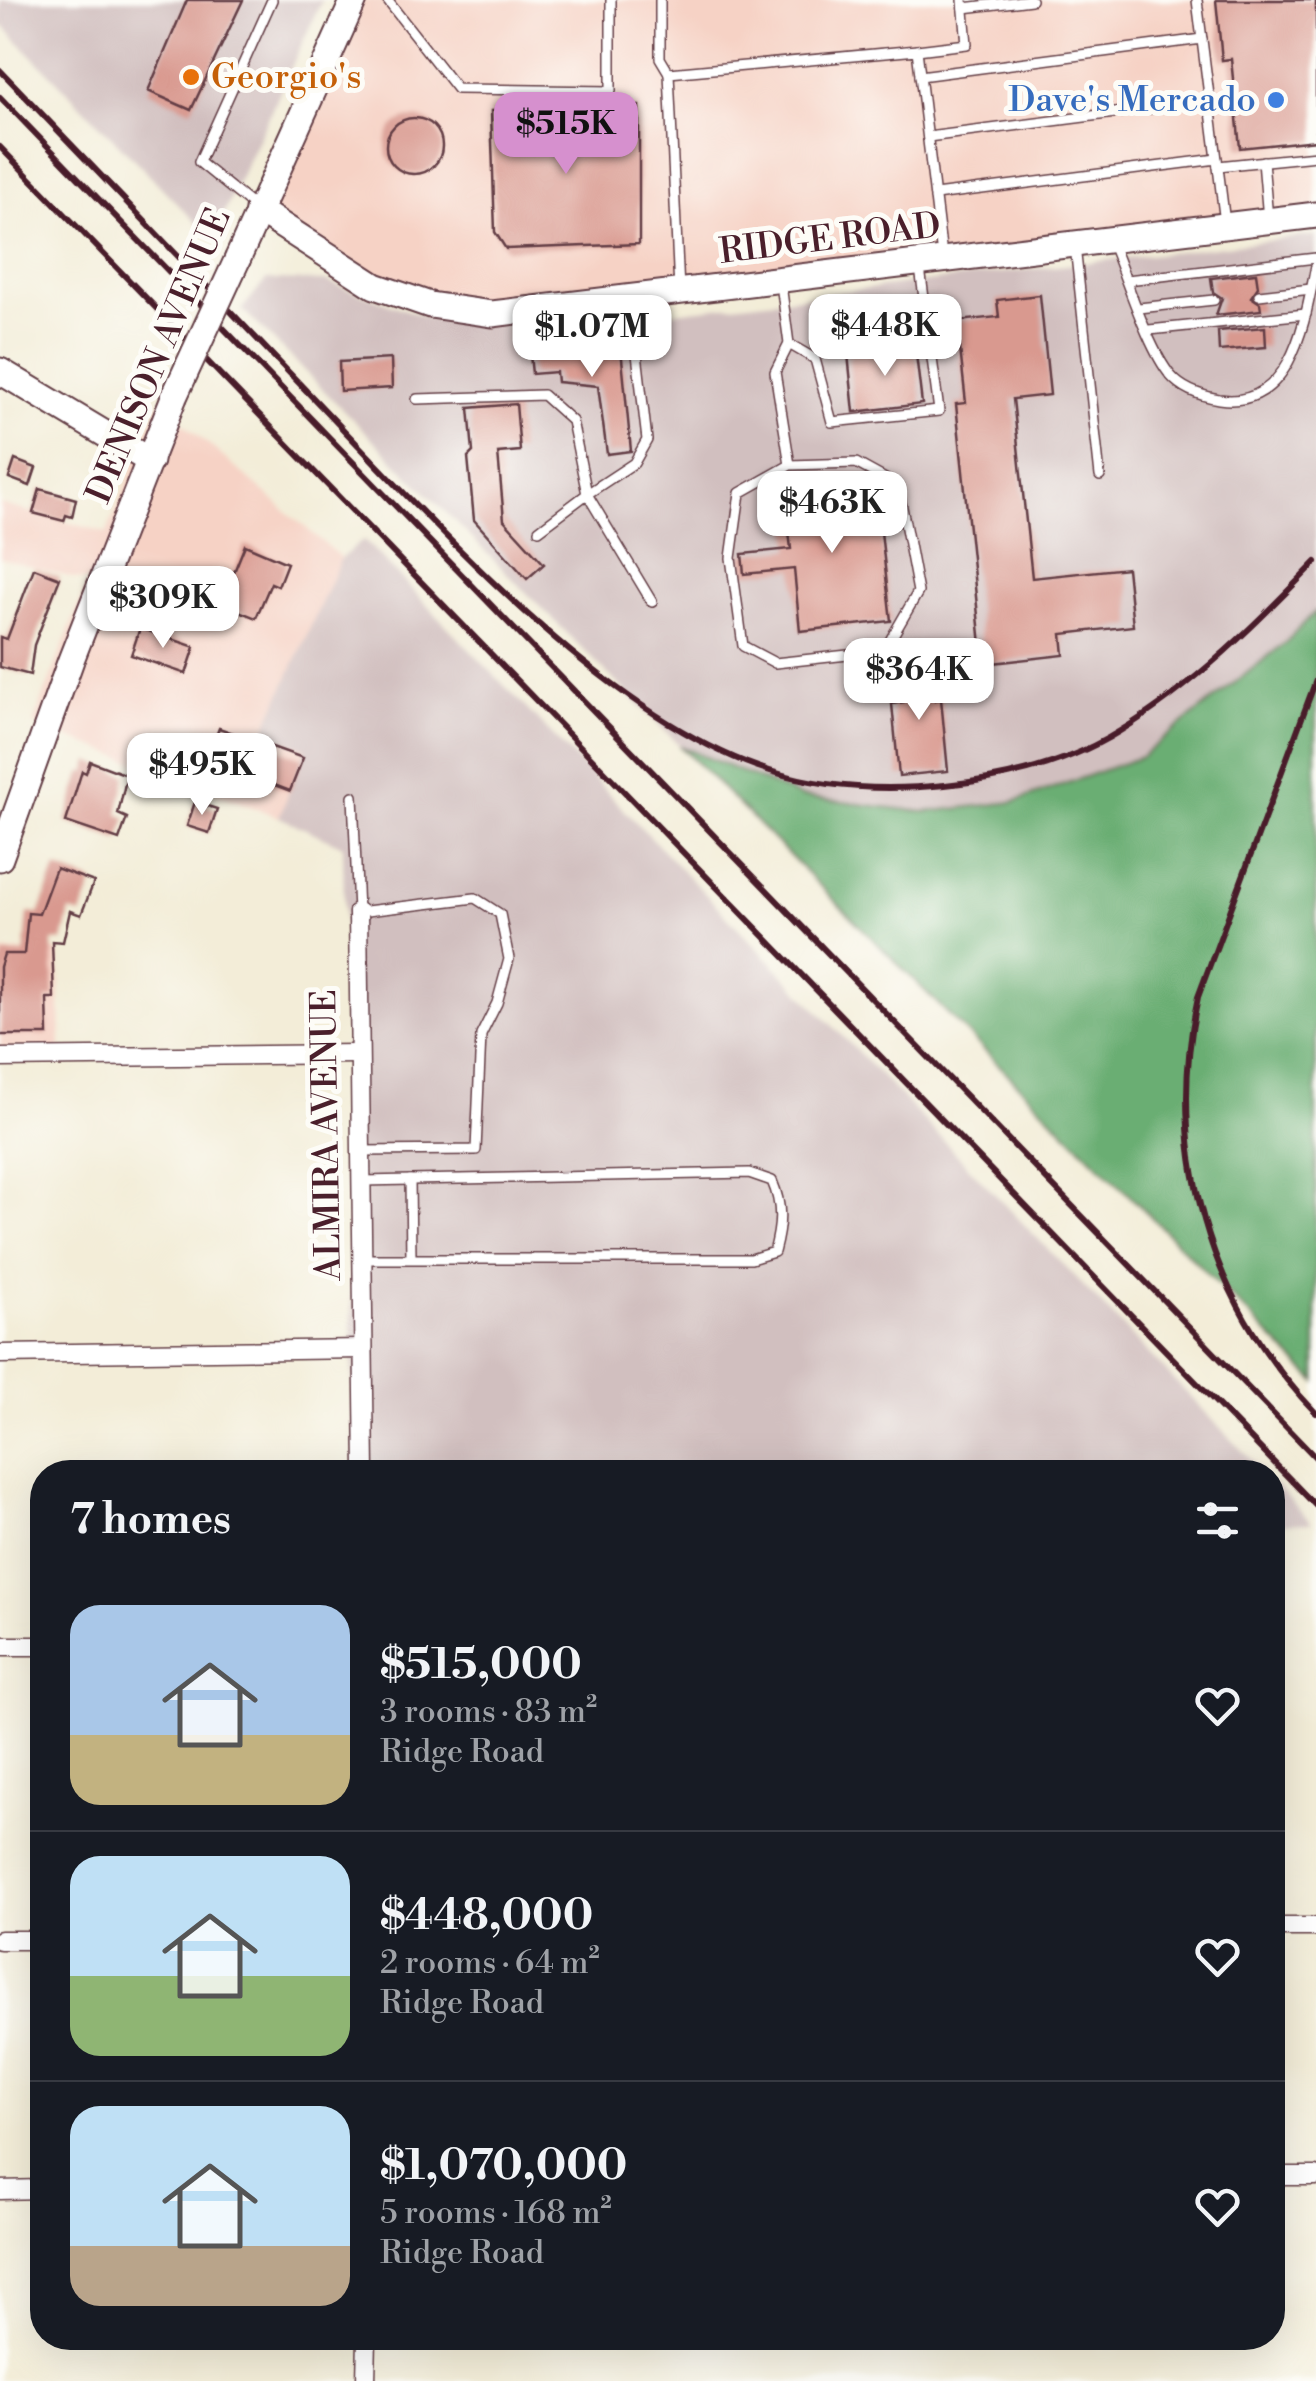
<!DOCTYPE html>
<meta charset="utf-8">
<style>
:root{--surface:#171b24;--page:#242831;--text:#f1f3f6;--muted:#9ea1a6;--line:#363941;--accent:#d690ce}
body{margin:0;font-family:"Libre Bodoni",serif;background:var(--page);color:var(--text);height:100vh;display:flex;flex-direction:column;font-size:38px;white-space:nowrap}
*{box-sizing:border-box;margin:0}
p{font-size:32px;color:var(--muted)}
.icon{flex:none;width:55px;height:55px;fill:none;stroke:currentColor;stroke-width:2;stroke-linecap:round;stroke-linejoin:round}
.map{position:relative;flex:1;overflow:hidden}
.side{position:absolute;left:30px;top:1460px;width:1255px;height:890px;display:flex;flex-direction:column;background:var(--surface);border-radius:40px;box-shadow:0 10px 40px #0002}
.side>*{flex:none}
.price{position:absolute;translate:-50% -85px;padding:0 22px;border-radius:20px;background:#fff;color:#222;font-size:32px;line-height:65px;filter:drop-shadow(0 2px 5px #0008)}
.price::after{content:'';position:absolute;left:50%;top:60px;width:30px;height:22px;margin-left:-15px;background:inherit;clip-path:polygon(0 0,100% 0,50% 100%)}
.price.selected{background:var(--accent);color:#111}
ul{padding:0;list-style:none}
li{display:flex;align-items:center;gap:30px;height:250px;padding:0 40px}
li+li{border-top:2px solid var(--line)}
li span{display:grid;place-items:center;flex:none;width:280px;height:200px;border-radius:30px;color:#555}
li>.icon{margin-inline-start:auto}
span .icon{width:120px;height:120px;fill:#fffc;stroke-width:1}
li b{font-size:42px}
h2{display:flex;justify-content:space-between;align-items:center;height:120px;padding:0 40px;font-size:42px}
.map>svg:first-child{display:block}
.built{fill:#f6d2c5}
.industrial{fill:#d1bfbf}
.forest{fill:#6bae73;stroke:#5a664f;stroke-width:2.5}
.building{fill:#d9998f}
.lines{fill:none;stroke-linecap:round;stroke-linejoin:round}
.lane-casing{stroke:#633e45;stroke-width:12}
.street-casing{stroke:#633e45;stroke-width:21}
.secondary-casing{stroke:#633e45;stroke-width:29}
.lane{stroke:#fff;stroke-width:9}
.street{stroke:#fff;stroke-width:18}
.secondary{stroke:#fff;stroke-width:25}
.rail{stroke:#4a1f2b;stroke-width:6}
.secondary-bridge-casing{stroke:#633e45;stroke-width:29;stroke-linecap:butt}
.secondary-bridge{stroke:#fff;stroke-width:25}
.food-dot{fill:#e8710a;stroke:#fdfcf7;stroke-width:4}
.shop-dot{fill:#3f7fe0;stroke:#fdfcf7;stroke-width:4}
.labels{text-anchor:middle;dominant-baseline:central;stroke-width:10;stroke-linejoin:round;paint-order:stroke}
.food-label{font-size:35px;fill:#c56008;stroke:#fdfcf7;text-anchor:start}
.shop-label{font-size:35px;fill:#366cbe;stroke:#fdfcf7;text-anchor:end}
.street-label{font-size:35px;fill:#4a1f2b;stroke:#fdfcf7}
</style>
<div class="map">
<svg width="1316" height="2381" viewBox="0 0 1316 2381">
<rect width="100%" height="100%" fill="#fdfcf7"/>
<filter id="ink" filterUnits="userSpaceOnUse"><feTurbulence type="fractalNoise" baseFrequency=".01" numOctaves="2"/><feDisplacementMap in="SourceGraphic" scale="20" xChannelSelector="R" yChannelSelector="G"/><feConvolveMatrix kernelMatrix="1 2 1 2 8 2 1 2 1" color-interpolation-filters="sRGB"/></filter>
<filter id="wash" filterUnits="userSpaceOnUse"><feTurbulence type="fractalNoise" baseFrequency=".0048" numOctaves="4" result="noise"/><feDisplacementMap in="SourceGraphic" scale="40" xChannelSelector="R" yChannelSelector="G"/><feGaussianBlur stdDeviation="2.25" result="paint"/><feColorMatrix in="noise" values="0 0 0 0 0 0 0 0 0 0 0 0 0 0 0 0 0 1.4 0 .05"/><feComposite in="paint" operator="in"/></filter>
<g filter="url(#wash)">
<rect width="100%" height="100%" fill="#f3edd8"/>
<g class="built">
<polygon points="354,0 1316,0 1316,215 675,294 430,305 258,210"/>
<polygon points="159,402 341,558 265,732 307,749 279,817 33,724 88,582 0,558 0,504 107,533"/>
<polygon points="59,951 61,1049 0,1049 0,952"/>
</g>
<g class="industrial">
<polygon points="0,0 322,0 212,239 0,23"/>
<polygon points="1316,235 1316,611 1285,643 1141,757 1014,802 925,812 801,797 680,746 242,309 266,280 325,281 429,318 497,324 633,317"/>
<polygon points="364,540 1263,1472 354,1472 343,846 279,817 306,749 264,732 341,558"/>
<polygon points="1272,1482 1273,1482 1312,1523 1273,1524"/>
</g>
<polygon class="forest" points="1316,611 1316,1382 680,746 801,797 925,812 1014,802 1141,757 1285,643"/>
<g id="blocks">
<g class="building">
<polygon points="187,0 243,0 191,110 148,91"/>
<polygon points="1216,0 1316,0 1316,140 1240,148 1231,59 1222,60"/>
<polygon points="639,106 639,244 506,249 495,232 491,111"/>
<circle cx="414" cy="146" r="28"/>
<polygon points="1256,273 1258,287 1251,297 1260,303 1261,310 1216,315 1222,298 1213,292 1211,278"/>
<polygon points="1040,295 1050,395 1013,399 1032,578 1127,568 1133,626 1062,634 1064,655 983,664 956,404 966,403 957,321 999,317 997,300"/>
<polygon points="1265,327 1266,347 1219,351 1218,331"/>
<polygon points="620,338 631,451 607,454 598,386 557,382 556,372 532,374 529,345"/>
<polygon points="915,346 922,404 854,412 848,354"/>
<polygon points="391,359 392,388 340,391 339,362"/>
<polygon points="516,404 520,451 498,453 504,520 544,564 527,579 474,520 468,457 473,452 469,408"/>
<polygon points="15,460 36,468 30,486 9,478"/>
<polygon points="860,478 863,507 878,505 891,621 800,631 794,569 744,574 742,554 791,549 784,486"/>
<polygon points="40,489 76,499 72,517 66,515 64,521 33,513"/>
<polygon points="245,545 287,563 278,586 271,583 256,618 221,604"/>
<polygon points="34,568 60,578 34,645 30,675 0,667 0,637 7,639"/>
<polygon points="140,628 195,647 186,674 131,655"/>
<polygon points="932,660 935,700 941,699 948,771 899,776 892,704 904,702 901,663"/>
<polygon points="219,728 303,758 290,791 240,772 236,781 204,767"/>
<polygon points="90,761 127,775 118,814 127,818 119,840 66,822 82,771 86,773"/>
<polygon points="195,802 217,809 209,833 187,826"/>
<polygon points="56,868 94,882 81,915 70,911 63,942 52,941 54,998 47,998 48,1035 0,1035 0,967 4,954 24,954 28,913 39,914"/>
</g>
</g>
</g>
<g filter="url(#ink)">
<use href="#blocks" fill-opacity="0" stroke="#633e45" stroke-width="2.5"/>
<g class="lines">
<defs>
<g id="lane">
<polyline points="387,0 457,89 611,91 611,0"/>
<polyline points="660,0 660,58 669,73"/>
<polyline points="1197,0 1225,223"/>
<polyline points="964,8 1031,0"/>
<polyline points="917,50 967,44 963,0"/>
<polyline points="920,76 1202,39"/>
<polyline points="928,137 1209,101"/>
<polyline points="1263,161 1268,219"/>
<polyline points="1218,166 1316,156"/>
<polyline points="935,195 1217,159"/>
<polyline points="257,209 199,162 272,0"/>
<path d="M 1111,242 C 1126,277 1148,349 1171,376 C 1182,389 1202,396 1219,399 C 1293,410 1305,319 1316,266"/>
<polyline points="1075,246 1100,476"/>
<polyline points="1127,280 1316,258"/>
<polyline points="781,284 789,344 775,372 790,465 856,463 898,486 918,592 884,651 775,663 743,646 731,558 740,493 790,465"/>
<polyline points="679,291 669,73 917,50 942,256"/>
<polyline points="1259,295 1311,289"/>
<polyline points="631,302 647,440 634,463 587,494 652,602"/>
<polyline points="1139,308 1214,300"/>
<polyline points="1149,330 1306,314"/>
<polyline points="789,344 815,359 832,422 939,411 920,268"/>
<polyline points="417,399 543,395 572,421 587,494 539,530"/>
<polyline points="353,796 358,912 475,898 500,914 509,959 497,1003 481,1035 476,1150 361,1151"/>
<polyline points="410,1180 411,1258"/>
<path d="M 363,1181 L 749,1173 L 772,1181 C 783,1206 781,1226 774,1252 L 751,1259 L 363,1259"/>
</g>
<g id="street">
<polyline points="358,912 365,1472"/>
<polyline points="0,1058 357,1054"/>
<polyline points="0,1354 363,1349"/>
<polyline points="0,1646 42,1646"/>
<polyline points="1272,1927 1316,1927"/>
<polyline points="0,1940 42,1940"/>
<polyline points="1272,2176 1316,2176"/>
<polyline points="0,2190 42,2189"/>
<polyline points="366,2381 367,2338"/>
</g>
<g id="secondary">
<polyline points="258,210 375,286 430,305 492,314 1316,215"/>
<polyline points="238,258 354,0"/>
<polyline points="0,371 150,461"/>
<polyline points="0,858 71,660 174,397"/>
</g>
</defs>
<use href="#lane" class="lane-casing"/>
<use href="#street" class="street-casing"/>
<use href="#secondary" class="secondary-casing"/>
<use href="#lane" class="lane"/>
<use href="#street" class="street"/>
<use href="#secondary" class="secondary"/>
<g class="rail">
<path d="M 0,70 C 120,195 240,321 359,446 C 466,558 621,724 770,771 C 827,789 887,791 945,785 C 1005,779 1067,764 1120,731 C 1194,686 1256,624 1316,562"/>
<polyline points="0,97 1316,1458"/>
<polyline points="0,147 1316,1506"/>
<path d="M 1316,680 L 1198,997 C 1165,1150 1208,1301 1316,1413"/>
</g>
<defs>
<polyline id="secondary-bridge" points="174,397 238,258"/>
</defs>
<use href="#secondary-bridge" class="secondary-bridge-casing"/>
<use href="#secondary-bridge" class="secondary-bridge"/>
</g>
</g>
<circle class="food-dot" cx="191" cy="77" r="10"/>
<circle class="shop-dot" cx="1276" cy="100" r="10"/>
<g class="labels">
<g class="food-label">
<text x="211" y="77">Georgio's</text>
</g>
<g class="shop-label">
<text x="1256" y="100">Dave's Mercado</text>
</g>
<g class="street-label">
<text transform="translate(830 239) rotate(-7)">RIDGE ROAD</text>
<text transform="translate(159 356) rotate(-67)">DENISON AVENUE</text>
<text transform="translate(327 1135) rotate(-91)">ALMIRA AVENUE</text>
</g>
</g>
</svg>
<b class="price selected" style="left:566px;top:177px">$515K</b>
<b class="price" style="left:885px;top:379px">$448K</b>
<b class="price" style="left:592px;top:380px">$1.07M</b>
<b class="price" style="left:832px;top:556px">$463K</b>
<b class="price" style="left:163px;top:651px">$309K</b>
<b class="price" style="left:919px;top:723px">$364K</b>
<b class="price" style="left:202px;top:818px">$495K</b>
<section class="side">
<h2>7 homes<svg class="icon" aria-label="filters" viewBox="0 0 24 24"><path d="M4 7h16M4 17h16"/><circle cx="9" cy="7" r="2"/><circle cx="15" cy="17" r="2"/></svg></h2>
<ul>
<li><span style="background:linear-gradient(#a9c7e8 65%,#c2b280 0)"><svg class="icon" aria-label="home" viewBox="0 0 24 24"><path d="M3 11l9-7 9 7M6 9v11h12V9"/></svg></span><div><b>$515,000</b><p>3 rooms · 83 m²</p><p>Ridge Road</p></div><svg class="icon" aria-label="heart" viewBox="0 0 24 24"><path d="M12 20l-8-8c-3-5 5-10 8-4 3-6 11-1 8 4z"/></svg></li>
<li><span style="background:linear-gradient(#bfe0f5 60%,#8fb573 0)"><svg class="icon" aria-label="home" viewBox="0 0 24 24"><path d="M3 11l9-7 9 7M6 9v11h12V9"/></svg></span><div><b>$448,000</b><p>2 rooms · 64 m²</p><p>Ridge Road</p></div><svg class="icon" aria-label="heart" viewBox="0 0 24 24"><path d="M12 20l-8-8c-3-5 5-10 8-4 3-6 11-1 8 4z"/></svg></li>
<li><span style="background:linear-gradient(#bfe0f5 70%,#b9a48a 0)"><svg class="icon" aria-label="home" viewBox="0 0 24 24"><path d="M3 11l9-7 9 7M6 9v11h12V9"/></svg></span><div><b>$1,070,000</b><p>5 rooms · 168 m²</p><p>Ridge Road</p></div><svg class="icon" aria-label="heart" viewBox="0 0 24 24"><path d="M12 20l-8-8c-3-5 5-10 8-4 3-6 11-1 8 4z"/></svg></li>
</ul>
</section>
</div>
